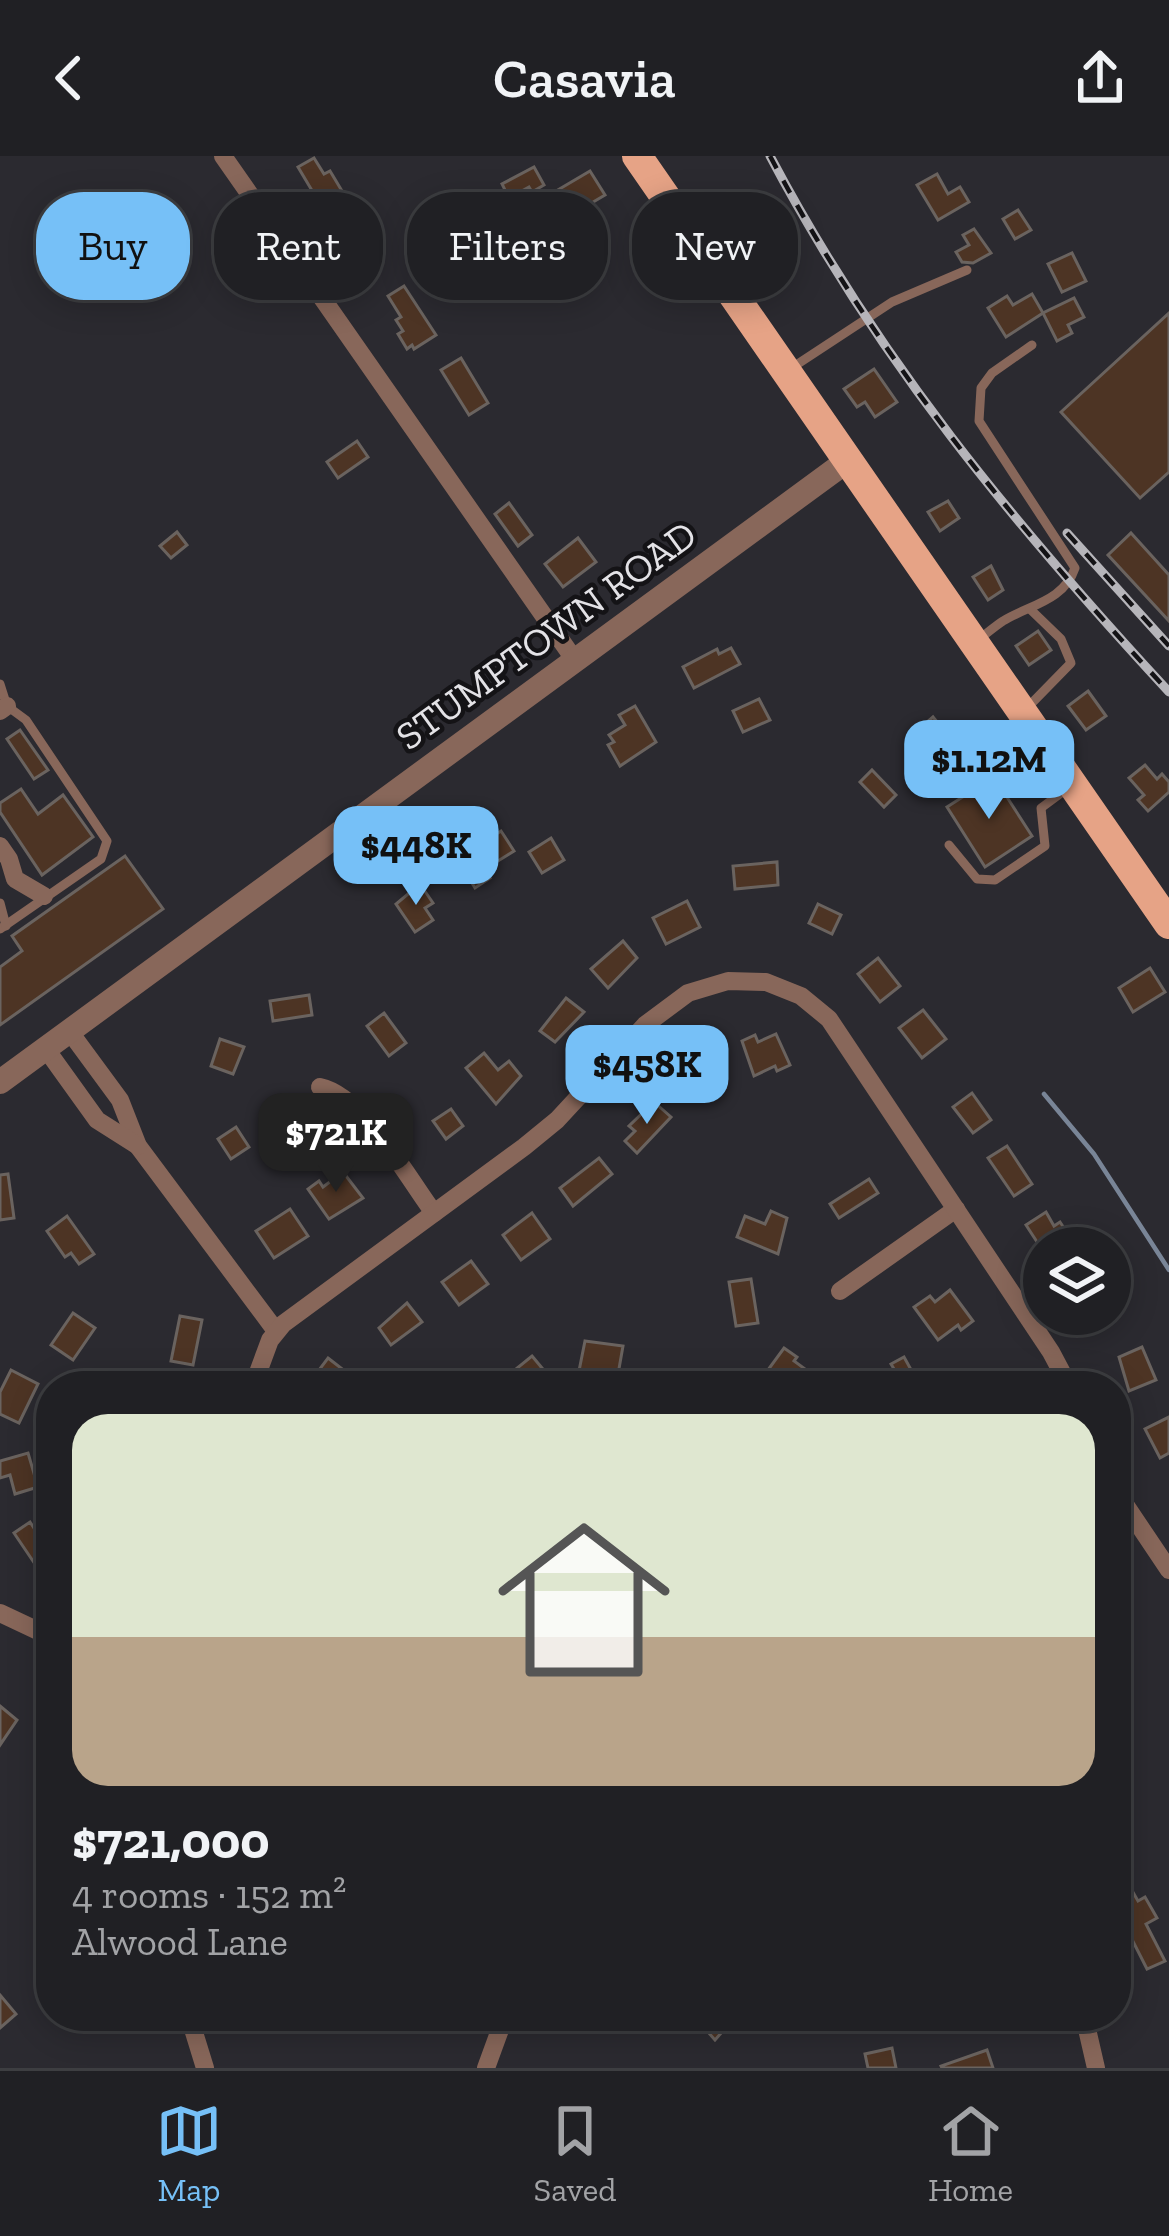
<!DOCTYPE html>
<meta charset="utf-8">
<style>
:root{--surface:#202024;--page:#2d2d31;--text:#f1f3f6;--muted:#a2a3a6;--line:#3d3e41;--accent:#76c0f7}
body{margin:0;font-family:"Zilla Slab",serif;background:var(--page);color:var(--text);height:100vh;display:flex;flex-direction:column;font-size:45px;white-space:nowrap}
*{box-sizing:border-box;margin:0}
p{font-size:39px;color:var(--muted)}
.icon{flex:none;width:66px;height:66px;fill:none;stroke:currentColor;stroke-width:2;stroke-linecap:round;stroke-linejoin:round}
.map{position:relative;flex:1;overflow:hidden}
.sheet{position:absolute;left:36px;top:1215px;width:1095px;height:660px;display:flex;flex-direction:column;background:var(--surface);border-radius:48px;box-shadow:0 6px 30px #0003,0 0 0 3px var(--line)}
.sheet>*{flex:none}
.guide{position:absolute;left:36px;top:36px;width:1098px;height:108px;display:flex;gap:24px}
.controls{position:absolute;left:1023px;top:1071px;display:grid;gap:24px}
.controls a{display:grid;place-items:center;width:108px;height:108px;border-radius:50%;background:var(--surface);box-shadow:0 6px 30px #0003,0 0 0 3px var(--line);font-size:60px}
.price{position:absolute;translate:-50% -102px;padding:0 27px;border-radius:24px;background:var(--accent);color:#111;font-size:39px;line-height:78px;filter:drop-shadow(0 3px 6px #0008)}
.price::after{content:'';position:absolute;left:50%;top:72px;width:36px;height:27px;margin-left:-18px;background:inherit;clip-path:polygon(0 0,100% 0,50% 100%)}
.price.current{background:#222;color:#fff}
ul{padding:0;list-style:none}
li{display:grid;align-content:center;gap:24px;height:636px;padding:0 36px}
li span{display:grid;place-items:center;height:372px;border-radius:36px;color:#555}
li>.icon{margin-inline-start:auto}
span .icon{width:216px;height:216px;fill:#fffc;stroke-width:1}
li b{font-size:51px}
.tag{padding:0 42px;border-radius:48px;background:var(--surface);box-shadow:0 6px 30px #0003,0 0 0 3px var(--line);font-size:42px;line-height:108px}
.tag.current{background:var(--accent);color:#111}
header{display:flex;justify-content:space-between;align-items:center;height:156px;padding:0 36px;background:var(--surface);font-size:54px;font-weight:600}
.dock{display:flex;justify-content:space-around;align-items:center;height:168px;border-top:3px solid var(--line);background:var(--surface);font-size:33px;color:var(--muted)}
.dock a{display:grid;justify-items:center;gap:6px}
.dock .current{color:var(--accent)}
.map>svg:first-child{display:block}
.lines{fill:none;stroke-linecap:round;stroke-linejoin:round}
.stream{stroke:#798597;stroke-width:4.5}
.building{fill:#4d3424;stroke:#6a635f;stroke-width:3}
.service{stroke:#88675a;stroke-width:9}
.minor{stroke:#88675a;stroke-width:18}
.tertiary{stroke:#88675a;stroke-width:24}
.primary{stroke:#e6a386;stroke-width:30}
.rail-casing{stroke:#b6b5ba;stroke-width:9}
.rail{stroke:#141316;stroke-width:4.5;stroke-dasharray:14;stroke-linecap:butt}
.labels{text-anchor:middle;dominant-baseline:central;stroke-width:9;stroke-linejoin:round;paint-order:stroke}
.street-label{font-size:39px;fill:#e3e2e6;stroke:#141316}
</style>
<header><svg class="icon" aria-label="back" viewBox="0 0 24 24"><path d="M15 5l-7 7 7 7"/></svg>Casavia<svg class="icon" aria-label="share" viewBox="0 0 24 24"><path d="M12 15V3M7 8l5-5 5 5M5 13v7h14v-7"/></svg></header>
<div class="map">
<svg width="1169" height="1912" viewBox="0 0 1169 1912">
<rect width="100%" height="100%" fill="#2b2a30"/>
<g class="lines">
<polyline class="stream" points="1044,938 1094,998 1169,1114"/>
</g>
<g class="building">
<polygon points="314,2 324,18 330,15 342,35 320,48 298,11"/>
<polygon points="534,11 544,29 532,36 529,31 509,42 502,28"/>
<polygon points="590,15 605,39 566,62 551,38"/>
<polygon points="937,18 948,38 960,31 969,46 938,64 917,29"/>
<polygon points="156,41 161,48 164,46 176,64 172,67 183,83 165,95 138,54"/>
<polygon points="1018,54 1031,74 1015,83 1003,63"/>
<polygon points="974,73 991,97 973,107 962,106 956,96 969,89 963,79"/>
<polygon points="1072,97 1086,125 1062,136 1048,108"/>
<polygon points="404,130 436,179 414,193 412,189 407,193 398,178 403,175 396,164 401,161 388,140"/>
<polygon points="1032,138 1043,157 1006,181 988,152 1007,140 1013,149"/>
<polygon points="1074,142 1084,161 1068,169 1072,177 1057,185 1043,157"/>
<polygon points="1169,157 1169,316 1140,342 1061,256"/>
<polygon points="461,202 488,247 469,259 441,214"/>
<polygon points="874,213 897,246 875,261 865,246 857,251 844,233"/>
<polygon points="357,285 368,301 338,322 327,306"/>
<polygon points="948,345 959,362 940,375 928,356"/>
<polygon points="509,347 532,379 518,390 495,358"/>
<polygon points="177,376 187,389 171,402 160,390"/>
<polygon points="1131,377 1169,419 1169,465 1108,399"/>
<polygon points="578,382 596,406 563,431 545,408"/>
<polygon points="991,410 1003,434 988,444 973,421"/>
<polygon points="1038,475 1051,494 1029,509 1016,490"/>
<polygon points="731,492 740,508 694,532 683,511 717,493 719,498"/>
<polygon points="1088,535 1106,560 1086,574 1068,550"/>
<polygon points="759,543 770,564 743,576 733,555"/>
<polygon points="635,550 656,586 620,610 608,589 614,586 609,579 625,569 619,559"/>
<polygon points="933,561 970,606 955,618 919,573"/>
<polygon points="20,574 48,614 34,623 7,583"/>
<polygon points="1145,609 1157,623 1162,618 1169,626 1169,636 1148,655 1138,644 1144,639 1129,622"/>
<polygon points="872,614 896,639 884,651 860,626"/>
<polygon points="994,621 1032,680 985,711 947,651"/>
<polygon points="21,633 38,658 63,639 93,681 42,719 0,656 0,647"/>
<polygon points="501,675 514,695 485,713 490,722 475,732 462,711 475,703 470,695"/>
<polygon points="551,682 564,704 542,717 529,696"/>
<polygon points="125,700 163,753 0,869 0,811 22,795 12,780"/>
<polygon points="777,706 778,729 735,733 733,710"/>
<polygon points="420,728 433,747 425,752 433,764 415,776 396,748"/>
<polygon points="687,745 700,771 666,788 653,762"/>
<polygon points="818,748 841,759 832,778 809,767"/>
<polygon points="623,785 637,802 608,832 591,813"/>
<polygon points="878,802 900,830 880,846 858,818"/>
<polygon points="1150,812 1165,836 1133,856 1119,832"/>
<polygon points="309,839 312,859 273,865 270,845"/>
<polygon points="566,842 584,856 555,886 540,875"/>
<polygon points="923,854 946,883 922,902 899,872"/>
<polygon points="384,857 406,887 389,900 367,870"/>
<polygon points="776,878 790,909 777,915 775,910 754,920 742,885 755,879 758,886"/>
<polygon points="220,883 244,891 233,918 211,910"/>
<polygon points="484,897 498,914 509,905 521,920 496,948 466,912"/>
<polygon points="709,900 724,920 695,943 677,921"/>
<polygon points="972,937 991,964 973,977 953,951"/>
<polygon points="654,946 671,961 637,997 625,985 635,975 629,970"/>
<polygon points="451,953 463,970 446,983 433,965"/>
<polygon points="236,971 249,991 231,1003 218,983"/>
<polygon points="1007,990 1032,1028 1014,1040 988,1002"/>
<polygon points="599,1002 612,1018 573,1050 560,1032"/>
<polygon points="343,1016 363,1042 329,1063 308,1033 319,1025 323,1031"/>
<polygon points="8,1018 14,1062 0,1064 0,1019"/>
<polygon points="869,1023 878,1037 839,1062 830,1048"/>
<polygon points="290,1053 308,1080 274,1102 256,1075"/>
<polygon points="771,1055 787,1062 778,1098 737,1081 745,1060 765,1068"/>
<polygon points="1046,1056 1054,1070 1060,1066 1068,1078 1078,1072 1090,1092 1041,1092 1026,1069"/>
<polygon points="532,1057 550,1083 521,1104 503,1079"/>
<polygon points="67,1060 94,1098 79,1108 71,1097 65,1101 47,1075"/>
<polygon points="471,1105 488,1128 459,1149 442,1126"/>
<polygon points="751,1123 758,1167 736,1170 729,1126"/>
<polygon points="950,1134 973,1165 961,1174 958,1169 938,1184 914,1151 930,1140 935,1146"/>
<polygon points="407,1147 422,1166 391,1189 379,1172"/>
<polygon points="73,1157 95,1172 73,1204 51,1189"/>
<polygon points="180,1160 202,1164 193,1209 171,1205"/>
<polygon points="585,1185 623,1190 617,1224 578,1220"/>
<polygon points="1142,1191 1156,1224 1129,1235 1119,1201"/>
<polygon points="784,1192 797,1201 794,1205 816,1221 810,1230 781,1230 765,1218"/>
<polygon points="532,1200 542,1212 533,1218 543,1230 495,1230"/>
<polygon points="904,1201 920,1230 864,1230 894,1213 891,1208"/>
<polygon points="328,1202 350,1219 342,1230 307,1230"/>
<polygon points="11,1214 38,1228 19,1267 0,1258 0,1236"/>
<polygon points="1169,1261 1169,1297 1160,1302 1145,1273"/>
<polygon points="28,1297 38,1331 15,1338 10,1319 0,1322 0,1305"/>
<polygon points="30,1366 51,1398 37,1411 14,1377"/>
<polygon points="0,1550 17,1564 0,1589"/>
<polygon points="1130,1731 1138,1745 1145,1741 1157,1762 1146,1768 1165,1805 1147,1813 1116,1752 1116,1739"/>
<polygon points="0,1839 16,1858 0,1872"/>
<polygon points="694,1860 736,1860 715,1884"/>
<polygon points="892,1892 896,1912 868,1912 865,1898"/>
<polygon points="987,1894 993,1912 942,1912 941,1910"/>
</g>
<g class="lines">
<g class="service">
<polyline points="790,213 892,146 967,114"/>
<path d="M 978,484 C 986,478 994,471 1003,465 C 1029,449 1064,445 1075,412 L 979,265 L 981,232 L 992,217 L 1032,189"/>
<polyline points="0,528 7,550 26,564 107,685 101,703 0,773"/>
<polyline points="1027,552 1071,507 1061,483 1030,453"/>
<polyline points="949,689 977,723 995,724 1045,690 1041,652 1068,632"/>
<polyline points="0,747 6,770"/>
</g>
<g class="minor">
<polyline points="223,0 574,503"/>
<polyline points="0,555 7,550"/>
<polyline points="0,690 9,703 15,723 44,740"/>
<polyline points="70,876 120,944 138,990 276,1175"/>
<polyline points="46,893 97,964 138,990"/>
<path d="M 320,931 C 363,940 407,1021 434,1057"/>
<polyline points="840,1135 956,1053"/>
<polyline points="253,1230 270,1184 283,1168 524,991 557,964 645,869 688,837 728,825 766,826 801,840 829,863 1051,1196 1069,1230"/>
<polyline points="1116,1335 1169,1414"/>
<polyline points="0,1457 51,1481"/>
<polyline points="189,1860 205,1912"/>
<polyline points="1084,1860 1096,1912"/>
<polyline points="486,1912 505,1860"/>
</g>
<polyline class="tertiary" points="0,926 847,305"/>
<polyline class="primary" points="637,0 1169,768"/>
<defs>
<g id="rail">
<path d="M 770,0 C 878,204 1013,367 1169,536"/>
<polyline points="1067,377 1169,490"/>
</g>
</defs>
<use href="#rail" class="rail-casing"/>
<use href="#rail" class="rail"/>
</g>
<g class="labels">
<g class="street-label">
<text transform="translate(546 479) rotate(-36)">STUMPTOWN ROAD</text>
</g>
</g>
</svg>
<div class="controls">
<a><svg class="icon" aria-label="layers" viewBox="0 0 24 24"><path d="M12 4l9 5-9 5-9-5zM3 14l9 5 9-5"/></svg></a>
</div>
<b class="price" style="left:989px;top:666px">$1.12M</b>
<b class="price" style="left:416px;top:752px">$448K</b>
<b class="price" style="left:647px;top:971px">$458K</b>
<b class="price current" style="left:336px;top:1039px">$721K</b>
<div class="guide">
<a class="tag current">Buy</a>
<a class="tag">Rent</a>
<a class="tag">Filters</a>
<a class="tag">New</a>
</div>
<section class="sheet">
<ul>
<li><span style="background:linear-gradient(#dfe7d0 60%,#b9a48a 0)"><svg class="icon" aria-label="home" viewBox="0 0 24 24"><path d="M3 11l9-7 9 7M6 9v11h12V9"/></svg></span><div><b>$721,000</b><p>4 rooms · 152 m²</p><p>Alwood Lane</p></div></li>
</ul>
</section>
</div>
<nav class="dock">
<a class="current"><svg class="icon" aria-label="map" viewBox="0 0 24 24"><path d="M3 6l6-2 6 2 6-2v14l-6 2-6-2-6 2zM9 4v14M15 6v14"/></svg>Map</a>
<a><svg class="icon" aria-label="saved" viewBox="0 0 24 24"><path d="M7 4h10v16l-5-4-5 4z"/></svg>Saved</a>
<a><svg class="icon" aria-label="home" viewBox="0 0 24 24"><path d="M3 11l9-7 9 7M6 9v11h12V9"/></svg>Home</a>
</nav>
